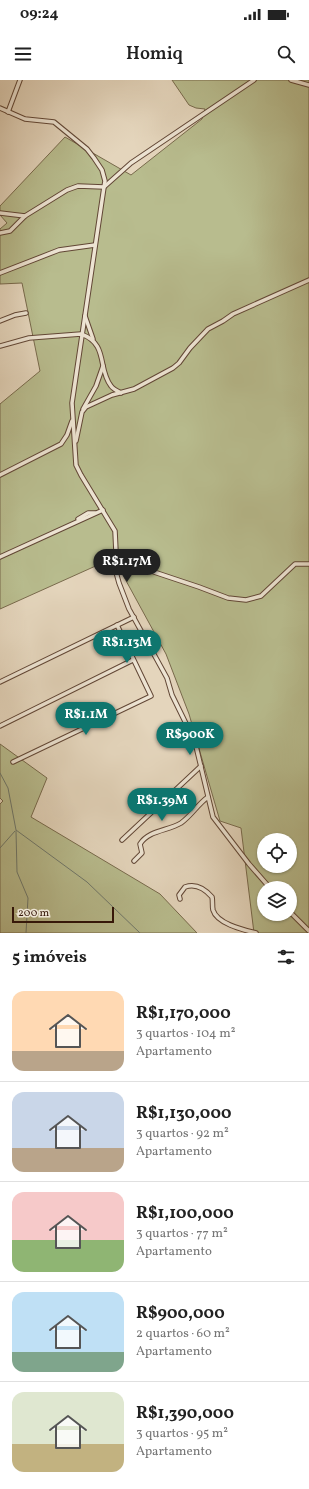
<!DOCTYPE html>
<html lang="pt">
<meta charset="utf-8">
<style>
:root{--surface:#fff;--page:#f6f6f6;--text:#222;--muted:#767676;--line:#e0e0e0;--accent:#0f766e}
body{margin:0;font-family:Vollkorn,serif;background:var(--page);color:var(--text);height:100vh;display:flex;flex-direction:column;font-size:15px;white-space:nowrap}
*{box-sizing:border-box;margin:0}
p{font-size:13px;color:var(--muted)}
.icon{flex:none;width:22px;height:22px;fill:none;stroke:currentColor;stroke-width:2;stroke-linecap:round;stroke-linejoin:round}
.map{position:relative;height:853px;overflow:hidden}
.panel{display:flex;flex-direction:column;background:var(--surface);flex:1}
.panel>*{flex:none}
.buttons{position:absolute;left:257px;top:753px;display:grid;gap:8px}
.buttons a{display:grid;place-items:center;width:40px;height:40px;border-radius:50%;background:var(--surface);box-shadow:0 1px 3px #0004;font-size:20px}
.scale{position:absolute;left:12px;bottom:10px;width:102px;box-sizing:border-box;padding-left:4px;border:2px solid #371809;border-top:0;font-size:11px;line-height:14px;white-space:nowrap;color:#371809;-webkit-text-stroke:3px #ede4d3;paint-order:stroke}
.price{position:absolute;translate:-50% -34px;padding:0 9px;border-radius:14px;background:var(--accent);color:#fff;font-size:13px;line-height:26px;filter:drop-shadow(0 1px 2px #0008)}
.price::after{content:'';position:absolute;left:50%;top:24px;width:12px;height:9px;margin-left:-6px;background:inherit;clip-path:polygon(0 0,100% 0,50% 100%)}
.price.on{background:#222;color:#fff}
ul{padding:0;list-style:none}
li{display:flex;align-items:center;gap:12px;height:100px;padding:0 12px}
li+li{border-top:1px solid var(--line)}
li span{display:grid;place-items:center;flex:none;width:112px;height:80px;border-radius:12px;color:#555}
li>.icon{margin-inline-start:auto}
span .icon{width:48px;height:48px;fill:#fffc;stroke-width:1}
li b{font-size:17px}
h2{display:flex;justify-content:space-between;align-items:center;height:48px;padding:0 12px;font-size:17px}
.status{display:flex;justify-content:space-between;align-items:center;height:28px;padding:0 20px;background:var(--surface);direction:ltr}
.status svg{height:11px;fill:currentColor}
header{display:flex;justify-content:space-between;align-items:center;height:52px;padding:0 12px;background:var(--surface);font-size:18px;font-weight:600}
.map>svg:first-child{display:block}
.green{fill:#b8bc8e;stroke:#786a4c;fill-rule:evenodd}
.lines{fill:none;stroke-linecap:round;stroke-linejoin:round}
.stream{stroke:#6f796d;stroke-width:1}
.street-casing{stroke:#624736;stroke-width:5.5}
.street{stroke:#ede4d3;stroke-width:3.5}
</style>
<div class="status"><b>09:24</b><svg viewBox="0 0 49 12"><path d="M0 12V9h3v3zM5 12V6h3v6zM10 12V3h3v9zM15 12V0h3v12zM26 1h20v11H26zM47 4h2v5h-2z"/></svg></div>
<header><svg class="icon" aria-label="menu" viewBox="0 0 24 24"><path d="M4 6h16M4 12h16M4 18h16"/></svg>Homiq<svg class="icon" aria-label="search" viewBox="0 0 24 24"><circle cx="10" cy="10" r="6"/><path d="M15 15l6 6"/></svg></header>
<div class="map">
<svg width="309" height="853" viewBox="0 0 309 853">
<rect width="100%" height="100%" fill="#e4d5bc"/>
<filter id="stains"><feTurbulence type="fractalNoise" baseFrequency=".005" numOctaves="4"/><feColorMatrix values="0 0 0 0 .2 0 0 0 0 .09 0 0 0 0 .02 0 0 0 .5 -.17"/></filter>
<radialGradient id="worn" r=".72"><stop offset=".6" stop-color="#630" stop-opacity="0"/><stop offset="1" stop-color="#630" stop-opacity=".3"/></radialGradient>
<g class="green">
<path d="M 172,0 L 309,0 L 309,853 L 254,853 L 241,748 L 220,741 L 189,634 L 166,574 L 124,497 L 120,475 L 0,529 L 0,324 L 40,291 L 22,203 L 0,204 L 0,149 L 7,143 L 0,135 L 0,126 L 65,57 L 131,95 L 202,39 L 205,29 L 196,28 L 189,25 ZM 264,760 L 290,760 L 290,786 L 264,786 ZM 264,808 L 290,808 L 290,834 L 264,834 Z"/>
<polygon points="0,664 47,698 31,737 160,814 197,853 0,853 0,724 3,721 0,718"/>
</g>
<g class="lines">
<g class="stream">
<polyline points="0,693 8,708 16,750 87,802 140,853"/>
<polyline points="16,751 17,792 28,818 26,853"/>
<polyline points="0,768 15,751"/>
</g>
<defs>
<g id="street">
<polyline points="291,0 309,5"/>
<polyline points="0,28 25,39 54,42 87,69 94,78 102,90 105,101 104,107 72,323 76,385 81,395 115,451 116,472 113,481 119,503 129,529 167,598 172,615 195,662 213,737 249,784 270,808"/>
<polyline points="8,32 20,0"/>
<polyline points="0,133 25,136"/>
<polyline points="0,153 10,151 25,136 67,110 78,106 104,107 131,83 254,0"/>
<polyline points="0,193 59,170 95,165"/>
<polyline points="85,236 93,259"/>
<polyline points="0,241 15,235 26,233"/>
<path d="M 0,266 L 29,258 L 81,254 C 109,264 97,288 111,306 C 113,309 117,311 121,313"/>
<polyline points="83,329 96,306 103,286"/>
<polyline points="76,361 82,332 86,327 112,315 134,309 173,288 179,283 190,268 208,249 223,241 233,234 309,200"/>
<polyline points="0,395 61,364 67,355 72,341"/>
<polyline points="78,439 88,433 95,433"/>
<polyline points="116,472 127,481 139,487 199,507 228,518 246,520 261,516 295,484 309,484"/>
<polyline points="0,477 103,430"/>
<polyline points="0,602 134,537"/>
<polyline points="0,646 133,580"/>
<polyline points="13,682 151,616 117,545"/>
<polyline points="122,760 201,686"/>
<path d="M 134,781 L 142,773 L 140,764 C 149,750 168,751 181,743 C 191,736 198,724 208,717"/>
<path d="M 180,819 L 179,815 L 185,807 C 196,803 205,809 212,817 C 213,821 212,826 213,830 C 217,844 244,850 256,853"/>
<polyline points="290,832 309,851"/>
</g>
</defs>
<use href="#street" class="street-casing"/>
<use href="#street" class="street"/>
</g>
<rect width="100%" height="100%" filter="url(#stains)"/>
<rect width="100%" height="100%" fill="url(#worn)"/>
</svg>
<div class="buttons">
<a><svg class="icon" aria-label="locate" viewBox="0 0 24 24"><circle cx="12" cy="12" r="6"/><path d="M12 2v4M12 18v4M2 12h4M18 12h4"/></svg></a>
<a><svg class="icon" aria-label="layers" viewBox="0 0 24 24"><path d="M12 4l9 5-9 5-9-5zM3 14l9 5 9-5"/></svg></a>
</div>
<div class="scale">200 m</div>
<b class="price on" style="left:127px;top:503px">R$1.17M</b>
<b class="price" style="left:127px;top:584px">R$1.13M</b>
<b class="price" style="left:86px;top:656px">R$1.1M</b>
<b class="price" style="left:190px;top:676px">R$900K</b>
<b class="price" style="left:162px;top:742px">R$1.39M</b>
</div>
<section class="panel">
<h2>5 imóveis<svg class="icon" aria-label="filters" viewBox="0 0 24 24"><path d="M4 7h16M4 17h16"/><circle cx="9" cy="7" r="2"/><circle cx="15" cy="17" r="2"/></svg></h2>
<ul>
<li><span style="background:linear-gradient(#ffd9b3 75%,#b9a48a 0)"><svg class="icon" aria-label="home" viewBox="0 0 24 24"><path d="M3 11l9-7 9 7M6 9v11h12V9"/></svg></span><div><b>R$1,170,000</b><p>3 quartos · 104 m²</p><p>Apartamento</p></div></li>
<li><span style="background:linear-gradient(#c9d6e8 70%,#b9a48a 0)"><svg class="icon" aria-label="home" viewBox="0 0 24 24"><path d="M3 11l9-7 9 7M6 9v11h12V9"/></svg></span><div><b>R$1,130,000</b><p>3 quartos · 92 m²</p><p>Apartamento</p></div></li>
<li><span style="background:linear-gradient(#f6c9c9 60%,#8fb573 0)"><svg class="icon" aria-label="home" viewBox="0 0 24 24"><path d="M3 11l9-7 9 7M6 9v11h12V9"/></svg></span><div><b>R$1,100,000</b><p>3 quartos · 77 m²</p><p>Apartamento</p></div></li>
<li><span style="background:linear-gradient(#bfe0f5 75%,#7fa58c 0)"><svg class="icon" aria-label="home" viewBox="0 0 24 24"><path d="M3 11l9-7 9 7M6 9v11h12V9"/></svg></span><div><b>R$900,000</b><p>2 quartos · 60 m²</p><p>Apartamento</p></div></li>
<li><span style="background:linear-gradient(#dfe7d0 65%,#c2b280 0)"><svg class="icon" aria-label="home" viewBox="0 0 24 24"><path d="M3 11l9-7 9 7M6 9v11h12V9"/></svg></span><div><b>R$1,390,000</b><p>3 quartos · 95 m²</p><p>Apartamento</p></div></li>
</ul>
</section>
